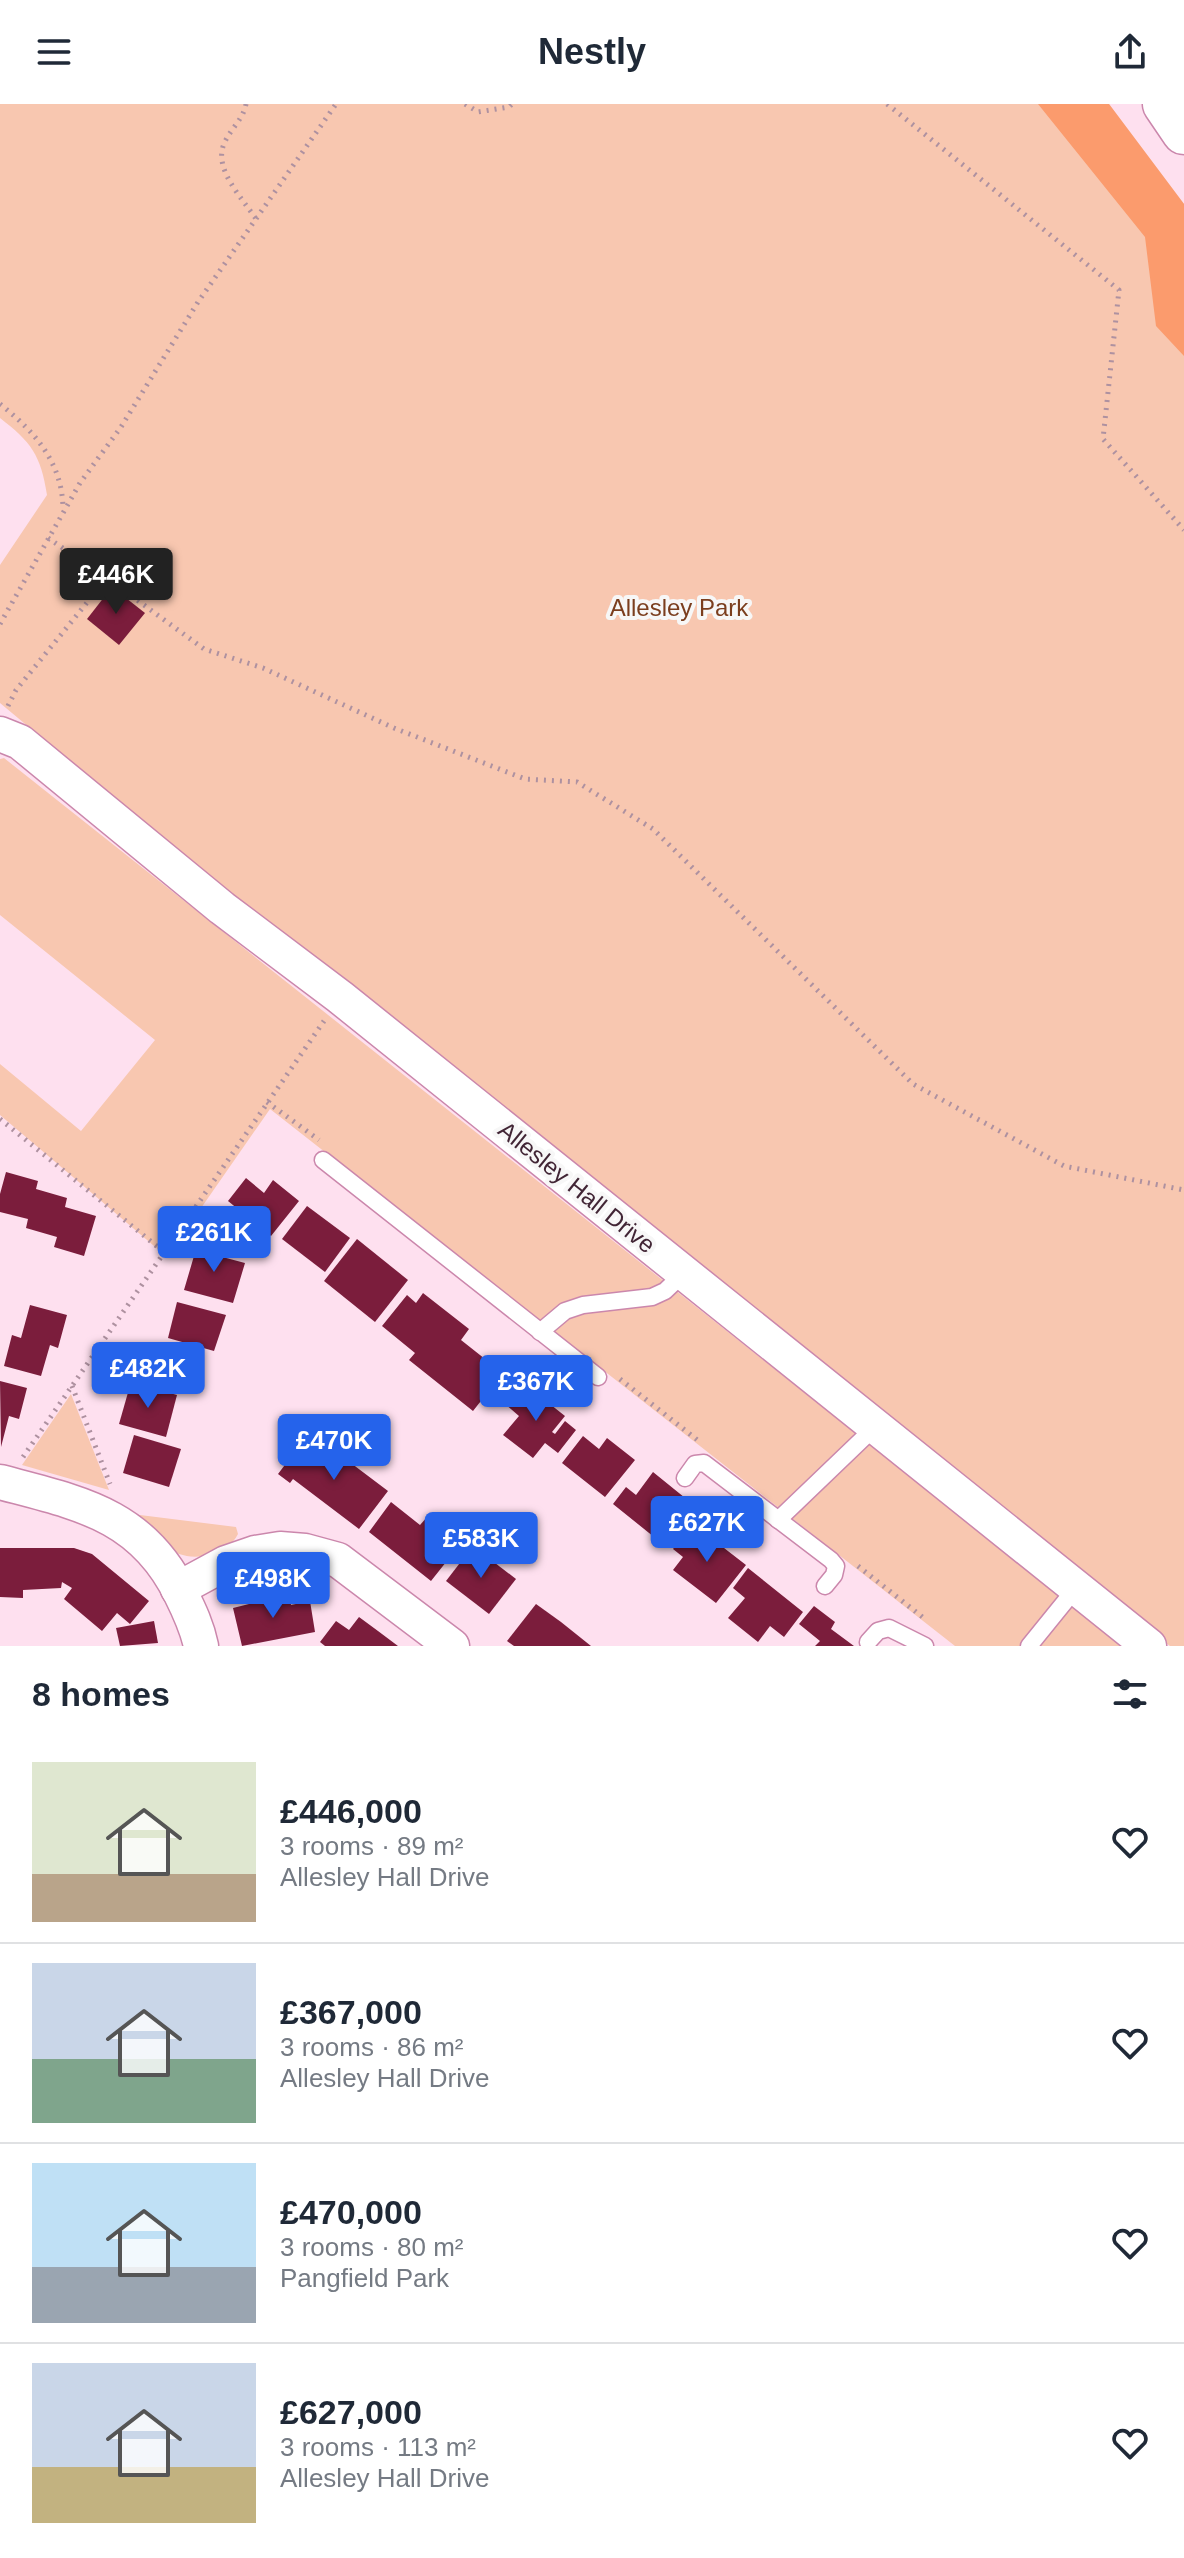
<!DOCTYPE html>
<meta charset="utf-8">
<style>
:root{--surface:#fff;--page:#f6f6f7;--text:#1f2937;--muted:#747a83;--line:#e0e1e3;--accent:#2563eb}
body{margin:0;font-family:Arial,sans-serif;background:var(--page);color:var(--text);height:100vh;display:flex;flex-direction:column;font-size:30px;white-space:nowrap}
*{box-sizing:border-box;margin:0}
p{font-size:26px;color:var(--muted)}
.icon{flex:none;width:44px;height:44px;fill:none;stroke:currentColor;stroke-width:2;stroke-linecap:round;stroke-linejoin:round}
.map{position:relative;height:1542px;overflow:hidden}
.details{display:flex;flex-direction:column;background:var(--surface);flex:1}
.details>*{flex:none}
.price{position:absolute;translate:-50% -68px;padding:0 18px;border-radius:8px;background:var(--accent);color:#fff;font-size:26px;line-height:52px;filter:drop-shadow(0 2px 4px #0008)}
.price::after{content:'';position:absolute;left:50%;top:48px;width:24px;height:18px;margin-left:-12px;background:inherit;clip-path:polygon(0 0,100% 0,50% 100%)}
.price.current{background:#222;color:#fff}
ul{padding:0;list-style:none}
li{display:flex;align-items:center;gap:24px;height:200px;padding:0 32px}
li+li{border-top:2px solid var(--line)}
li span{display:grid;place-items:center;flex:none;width:224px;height:160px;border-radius:0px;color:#555}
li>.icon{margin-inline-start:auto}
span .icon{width:96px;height:96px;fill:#fffc;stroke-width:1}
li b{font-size:34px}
h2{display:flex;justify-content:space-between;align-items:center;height:96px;padding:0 32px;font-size:34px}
header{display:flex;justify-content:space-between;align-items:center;height:104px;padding:0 32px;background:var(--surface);font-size:36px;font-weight:600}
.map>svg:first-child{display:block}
.green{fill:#f8c7b0}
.forest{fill:#fb9b6d}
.building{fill:#7b1d3c}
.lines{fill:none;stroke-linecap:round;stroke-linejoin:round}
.service-casing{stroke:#cb87ac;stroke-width:19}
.minor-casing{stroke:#cb87ac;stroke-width:37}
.trunk-casing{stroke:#cb87ac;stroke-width:47}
.path{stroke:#ae91a0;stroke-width:5;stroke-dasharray:2 6;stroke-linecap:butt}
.service{stroke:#fff;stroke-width:16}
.minor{stroke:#fff;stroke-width:34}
.trunk{stroke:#fff;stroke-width:44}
.labels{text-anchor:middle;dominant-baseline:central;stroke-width:8;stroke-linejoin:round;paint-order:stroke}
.park-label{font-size:24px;fill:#7b3e1e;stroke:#f7f7f7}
.street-label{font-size:24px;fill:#412535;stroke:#f7f7f7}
</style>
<header><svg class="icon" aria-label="menu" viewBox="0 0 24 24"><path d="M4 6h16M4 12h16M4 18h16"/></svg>Nestly<svg class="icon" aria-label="share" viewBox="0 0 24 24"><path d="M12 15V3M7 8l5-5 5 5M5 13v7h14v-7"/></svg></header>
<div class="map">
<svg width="1184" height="1542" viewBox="0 0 1184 1542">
<rect width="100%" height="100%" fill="#fee0ef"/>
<g class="green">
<path d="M 0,0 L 1109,0 L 1184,100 L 1184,1542 L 1170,1542 L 223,785 L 0,599 L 0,461 L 47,391 C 41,351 31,338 0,314 Z"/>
<polygon points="4,654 1124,1542 955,1542 270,1005 167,1153 0,1011 0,960 81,1027 155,936 0,811 0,655"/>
<polygon points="71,1290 109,1386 22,1361"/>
<path d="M 124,1409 L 236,1423 L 238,1430 C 232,1442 224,1444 213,1449 C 177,1464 151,1431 124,1409 Z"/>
</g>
<polygon class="forest" points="1038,0 1109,0 1184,100 1184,252 1156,222 1145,133"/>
<g class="building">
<polygon points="112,483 145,509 119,541 87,515"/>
<polygon points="6,1068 38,1077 36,1085 67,1094 65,1103 96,1112 84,1152 54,1143 57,1133 26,1124 28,1115 0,1108 0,1090"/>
<polygon points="246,1074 264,1089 273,1076 299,1097 271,1132 228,1097"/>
<polygon points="307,1102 350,1134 325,1168 282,1135"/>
<polygon points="199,1135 215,1139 211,1150 245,1159 233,1199 184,1186"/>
<polygon points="357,1135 408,1176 375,1218 324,1177"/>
<polygon points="423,1189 469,1225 461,1236 513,1277 498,1296 488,1288 473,1307 409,1256 415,1249 382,1222 407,1191 416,1199"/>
<polygon points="177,1198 226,1211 214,1247 168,1234"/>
<polygon points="30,1201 67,1211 58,1244 50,1241 41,1272 4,1262 12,1231 21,1234"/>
<polygon points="144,1241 192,1253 181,1289 135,1276"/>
<polygon points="0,1277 27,1284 19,1315 9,1312 1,1343"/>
<polygon points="131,1278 177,1291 166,1333 119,1320"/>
<polygon points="522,1278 565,1312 552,1328 555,1330 565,1317 576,1326 558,1349 545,1339 533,1354 503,1331 519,1312 505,1300"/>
<polygon points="134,1331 181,1345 169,1383 123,1369"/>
<polygon points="583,1332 599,1345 607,1334 635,1356 605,1393 562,1359"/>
<polygon points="306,1333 324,1346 327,1341 388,1387 359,1425 293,1375 290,1379 278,1370"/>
<polygon points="653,1368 695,1402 664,1441 613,1400 626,1383 636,1391"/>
<polygon points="391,1398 420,1421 428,1412 462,1438 431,1477 369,1428"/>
<polygon points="693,1420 746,1461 716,1499 673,1466 683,1453 673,1445"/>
<polygon points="473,1442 516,1475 489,1510 446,1477"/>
<polygon points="0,1444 74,1444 92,1450 149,1497 130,1520 117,1509 102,1527 64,1495 72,1484 62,1478 61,1484 23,1486 23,1494 0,1493"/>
<polygon points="748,1464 803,1508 784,1533 770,1522 758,1538 728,1514 745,1494 733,1484"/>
<polygon points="290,1490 291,1501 310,1497 315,1528 242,1542 233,1504"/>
<polygon points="536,1500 561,1518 591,1542 514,1542 507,1537"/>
<polygon points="814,1502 835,1518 831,1525 854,1542 815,1542 820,1537 799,1520"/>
<polygon points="359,1513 378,1527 398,1542 325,1542 320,1538 336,1517 349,1526"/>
<polygon points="154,1517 158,1539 120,1542 116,1524"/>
</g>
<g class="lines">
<defs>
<g id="service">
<polyline points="323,1056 598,1273"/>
<polyline points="540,1228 565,1207 583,1201 652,1193 665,1187 684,1169"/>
<polyline points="685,1374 695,1360 704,1359 831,1456 836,1462 834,1471 825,1482"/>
<polyline points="778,1416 875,1323"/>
<polyline points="868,1538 878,1527 889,1524 925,1542"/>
<polyline points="1029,1542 1076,1484"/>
</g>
<g id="minor">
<polyline points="0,630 20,638 222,804 340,893 1149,1542"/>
<path d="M 0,1378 C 79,1399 142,1410 181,1490 C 190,1508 197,1523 201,1542"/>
<polyline points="178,1485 226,1459 255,1449 280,1445 305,1447 338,1456 452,1542"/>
</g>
<polyline id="trunk" points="1165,0 1184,28"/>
</defs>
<use href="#service" class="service-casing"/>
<use href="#minor" class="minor-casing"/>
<use href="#trunk" class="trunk-casing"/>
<g class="path">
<path d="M 246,0 C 243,16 230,25 224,40 C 213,65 243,95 256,115"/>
<polyline points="465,0 478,8 509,3 512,0"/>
<polyline points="887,0 1119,186 1103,335 1184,426"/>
<path d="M 0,300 C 35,328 63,359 63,406"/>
<polyline points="48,434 107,474"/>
<polyline points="0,520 80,379 121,323 198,198 336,0"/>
<polyline points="8,602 16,586 107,474 204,545 263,564 394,624 525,675 577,678 653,725 913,980 1064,1062 1184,1086"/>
<polyline points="267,998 319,1036"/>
<polyline points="0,1015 164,1148"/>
<polyline points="620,1275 700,1338"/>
<polyline points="72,1282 110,1380"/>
<polyline points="23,1353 324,917"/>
<polyline points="858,1462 925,1515"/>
</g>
<use href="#service" class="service"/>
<use href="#minor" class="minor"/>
<use href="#trunk" class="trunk"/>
</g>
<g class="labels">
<g class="park-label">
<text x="679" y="503">Allesley Park</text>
</g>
<g class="street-label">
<text transform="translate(577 1083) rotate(39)">Allesley Hall Drive</text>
</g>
</g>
</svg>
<b class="price current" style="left:116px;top:512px">£446K</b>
<b class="price" style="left:214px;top:1170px">£261K</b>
<b class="price" style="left:148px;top:1306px">£482K</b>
<b class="price" style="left:536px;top:1319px">£367K</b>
<b class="price" style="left:334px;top:1378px">£470K</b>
<b class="price" style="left:707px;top:1460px">£627K</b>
<b class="price" style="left:481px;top:1476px">£583K</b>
<b class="price" style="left:273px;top:1516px">£498K</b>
</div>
<section class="details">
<h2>8 homes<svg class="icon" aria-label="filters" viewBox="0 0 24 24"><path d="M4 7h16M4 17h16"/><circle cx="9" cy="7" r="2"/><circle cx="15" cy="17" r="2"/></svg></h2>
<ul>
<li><span style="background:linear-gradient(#dfe7d0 70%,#b9a48a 0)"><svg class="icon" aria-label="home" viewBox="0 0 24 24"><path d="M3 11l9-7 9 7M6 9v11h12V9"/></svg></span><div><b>£446,000</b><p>3 rooms · 89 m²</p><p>Allesley Hall Drive</p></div><svg class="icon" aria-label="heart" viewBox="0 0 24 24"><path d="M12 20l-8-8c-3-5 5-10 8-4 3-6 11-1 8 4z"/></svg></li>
<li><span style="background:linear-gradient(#c9d6e8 60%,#7fa58c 0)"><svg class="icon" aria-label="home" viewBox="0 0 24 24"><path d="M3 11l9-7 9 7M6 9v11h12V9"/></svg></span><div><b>£367,000</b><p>3 rooms · 86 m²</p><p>Allesley Hall Drive</p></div><svg class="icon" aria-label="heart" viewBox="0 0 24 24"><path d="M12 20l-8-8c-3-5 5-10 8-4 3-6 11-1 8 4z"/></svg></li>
<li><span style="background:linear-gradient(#bfe0f5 65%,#9aa5b1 0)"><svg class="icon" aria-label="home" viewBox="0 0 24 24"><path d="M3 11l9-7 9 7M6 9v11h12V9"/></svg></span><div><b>£470,000</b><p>3 rooms · 80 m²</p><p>Pangfield Park</p></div><svg class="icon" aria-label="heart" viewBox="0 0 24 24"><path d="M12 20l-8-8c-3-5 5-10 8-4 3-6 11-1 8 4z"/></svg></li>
<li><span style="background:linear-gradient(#c9d6e8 65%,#c2b280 0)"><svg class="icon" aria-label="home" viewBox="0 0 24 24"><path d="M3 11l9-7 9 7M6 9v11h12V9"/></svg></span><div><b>£627,000</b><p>3 rooms · 113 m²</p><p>Allesley Hall Drive</p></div><svg class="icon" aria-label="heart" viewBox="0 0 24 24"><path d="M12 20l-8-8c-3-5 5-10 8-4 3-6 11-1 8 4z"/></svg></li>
</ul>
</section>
